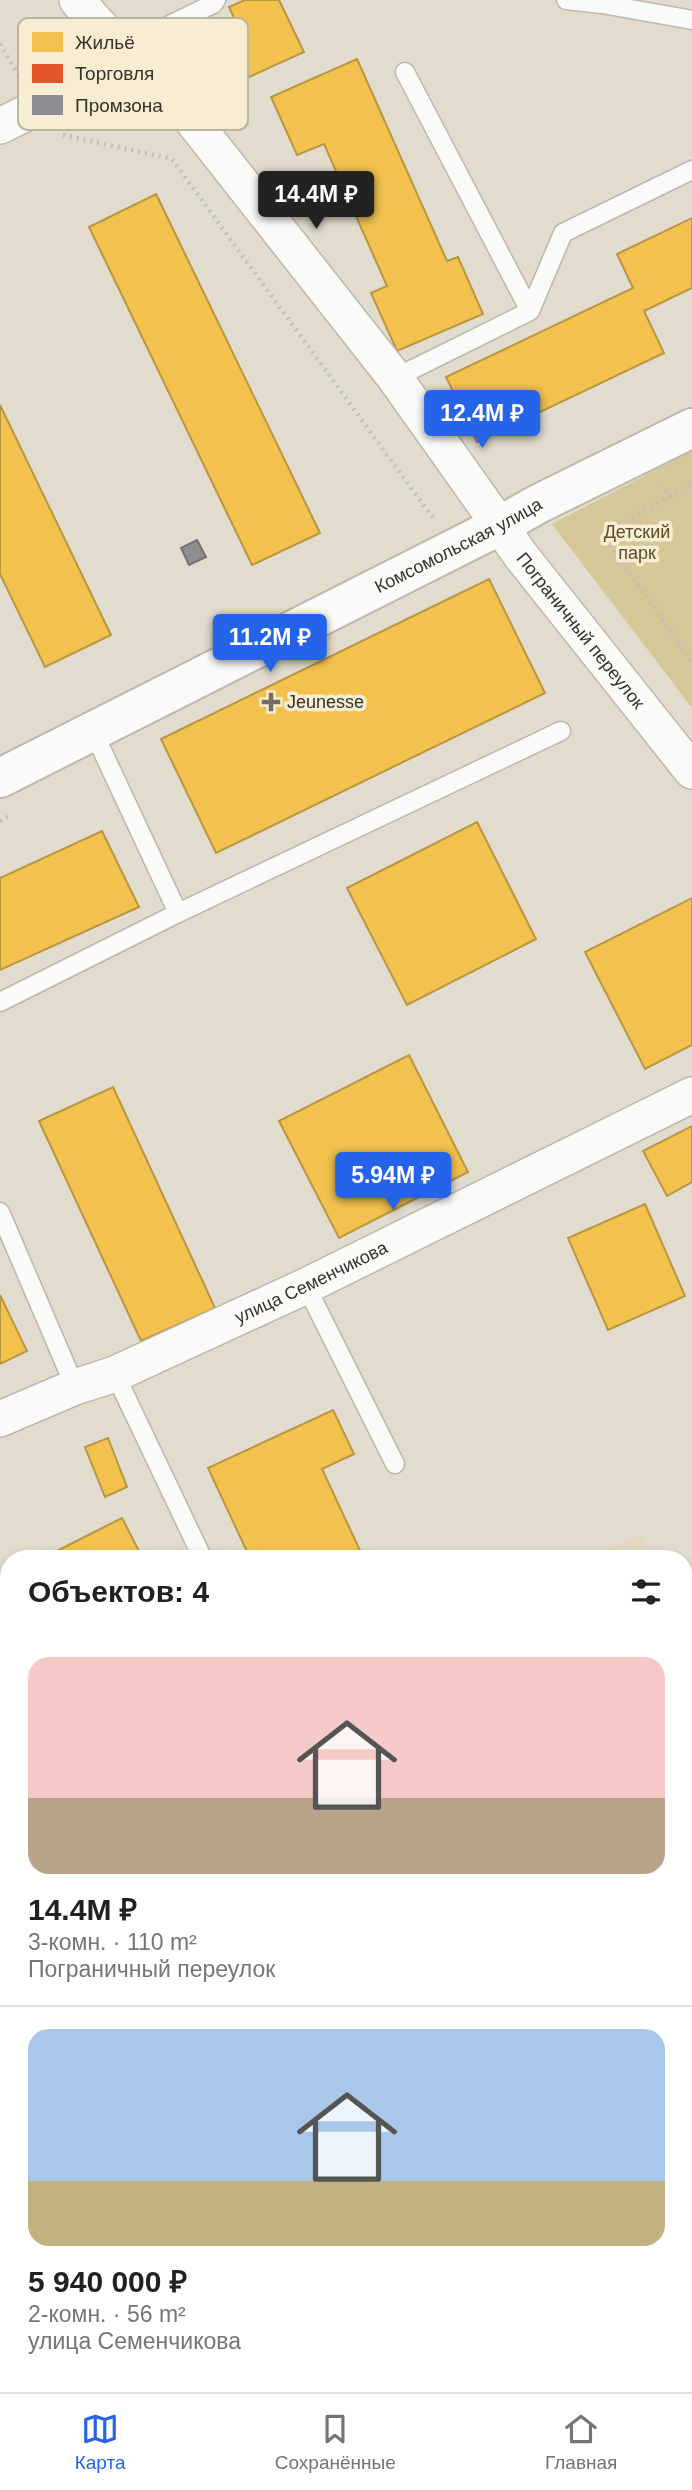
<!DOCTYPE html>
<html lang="ru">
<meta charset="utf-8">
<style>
:root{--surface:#fff;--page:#f2f2f2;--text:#202124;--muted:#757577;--line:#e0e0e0;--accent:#2563eb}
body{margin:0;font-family:Helvetica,sans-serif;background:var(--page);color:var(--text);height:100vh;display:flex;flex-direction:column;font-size:26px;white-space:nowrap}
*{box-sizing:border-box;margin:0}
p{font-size:23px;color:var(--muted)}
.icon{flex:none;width:38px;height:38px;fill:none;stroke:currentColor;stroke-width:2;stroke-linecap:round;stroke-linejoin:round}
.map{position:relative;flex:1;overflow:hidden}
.side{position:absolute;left:0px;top:1550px;width:693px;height:842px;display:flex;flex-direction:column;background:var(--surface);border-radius:28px 28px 0 0;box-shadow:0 4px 10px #0003}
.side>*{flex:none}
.price{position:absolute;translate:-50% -60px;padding:0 16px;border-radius:7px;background:var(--accent);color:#fff;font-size:23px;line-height:46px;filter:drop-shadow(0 2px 4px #0008)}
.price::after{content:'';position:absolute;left:50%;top:42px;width:21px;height:16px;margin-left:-10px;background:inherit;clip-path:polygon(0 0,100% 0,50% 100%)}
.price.active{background:#222;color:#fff}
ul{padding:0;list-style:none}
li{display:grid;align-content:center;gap:14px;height:371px;padding:0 28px}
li+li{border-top:2px solid var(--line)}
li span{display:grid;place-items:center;height:217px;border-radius:21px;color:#555}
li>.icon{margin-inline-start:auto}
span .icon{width:126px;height:126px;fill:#fffc;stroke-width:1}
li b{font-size:30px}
h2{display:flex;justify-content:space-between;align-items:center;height:84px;padding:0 28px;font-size:30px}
.tab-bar{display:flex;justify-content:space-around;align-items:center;height:98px;border-top:2px solid var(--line);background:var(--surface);font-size:19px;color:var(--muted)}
.tab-bar a{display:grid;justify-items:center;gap:4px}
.tab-bar .active{color:var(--accent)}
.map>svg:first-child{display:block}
.built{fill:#e2d9bf}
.green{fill:#d6c799}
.homes{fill:#f2c14e;stroke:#ba9643;stroke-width:2}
.shops{fill:#e4572e;stroke:#b04c2c;stroke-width:2}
.industry{fill:#8d8d92;stroke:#737272;stroke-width:2}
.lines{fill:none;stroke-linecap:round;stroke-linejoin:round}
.service-casing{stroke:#bcb8ac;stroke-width:21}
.minor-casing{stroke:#bcb8ac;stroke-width:38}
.tertiary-casing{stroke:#bcb8ac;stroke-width:42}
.secondary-casing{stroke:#bcb8ac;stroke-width:42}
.path{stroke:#c1bfba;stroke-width:4.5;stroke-dasharray:2 5;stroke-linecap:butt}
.service{stroke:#fafaf8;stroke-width:18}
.minor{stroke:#fafaf8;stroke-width:35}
.tertiary{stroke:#fafaf8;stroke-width:38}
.secondary{stroke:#fafaf8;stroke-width:38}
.poi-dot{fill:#726e62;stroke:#f6edd2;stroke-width:2.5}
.labels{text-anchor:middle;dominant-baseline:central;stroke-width:7;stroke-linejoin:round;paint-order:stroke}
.park-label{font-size:18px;fill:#5b4d23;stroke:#f6edd2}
.street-label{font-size:18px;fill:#363228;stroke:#f6edd2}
.poi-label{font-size:18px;fill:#363228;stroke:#f6edd2;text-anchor:start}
.key{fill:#f6edd2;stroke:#bcb59f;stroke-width:2}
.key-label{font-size:19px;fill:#363228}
</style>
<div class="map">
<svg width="692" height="2392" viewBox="0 0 692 2392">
<rect width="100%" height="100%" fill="#e1dccd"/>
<polygon class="built" points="640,1533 653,1559 586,1559"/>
<polygon class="green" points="692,451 692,708 552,524"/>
<g class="homes">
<polygon points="245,0 279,0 304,52 205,97 186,56 240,31 229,7"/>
<polygon points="357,59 447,261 458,257 483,314 397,351 371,293 387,286 324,144 297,155 271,97"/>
<polygon points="156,194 320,533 252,565 89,227"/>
<polygon points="692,218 692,288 644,311 664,353 477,442 446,377 633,288 617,254"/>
<polygon points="0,405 111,635 45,667 0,574"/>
<polygon points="489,579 545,693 216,853 161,739"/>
<polygon points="477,822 536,939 407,1005 347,888"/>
<polygon points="102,831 139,907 0,970 0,878"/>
<polygon points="692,898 692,1045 645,1069 585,952"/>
<polygon points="409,1055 468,1172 339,1238 279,1121"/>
<polygon points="113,1087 215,1308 141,1341 39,1121"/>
<polygon points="692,1126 692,1182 667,1196 643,1151"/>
<polygon points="645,1204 685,1296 608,1330 568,1238"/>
<polygon points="0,1295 27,1351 0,1364"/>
<polygon points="333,1410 354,1454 322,1469 364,1559 248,1559 250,1558 208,1468"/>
<polygon points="108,1438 127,1487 105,1497 85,1447"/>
<polygon points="122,1518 143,1559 41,1559"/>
<polygon points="9,1576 9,1637 0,1620 0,1580"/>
<polygon points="692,2016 692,2125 684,2129 684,2020"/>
<polygon points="692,2339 692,2392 594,2392 610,2384 684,2384 684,2344"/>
</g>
<g class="shops">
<polygon points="0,1759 9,1778 9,1790 0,1794"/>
<polygon points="0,2297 9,2315 9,2384 230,2384 212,2392 0,2392"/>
</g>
<polygon class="industry" points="197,540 206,557 189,565 181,548"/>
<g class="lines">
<defs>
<g id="service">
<polyline points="566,0 602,4 692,20"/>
<polyline points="122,48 213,4 216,0"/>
<polyline points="530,311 563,233 692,170"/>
<polyline points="395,378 530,311 405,72"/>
<polyline points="91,731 99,744 178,913"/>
<polyline points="0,1002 178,913 561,731"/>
<polyline points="0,1212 75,1387"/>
<polyline points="306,1286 395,1464"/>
<polyline points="115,1374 203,1559"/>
<polyline points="684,1717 692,1713"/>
</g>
<g id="minor">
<path id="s1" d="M 77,0 L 96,22 L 192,120 L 395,378 L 522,557 L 692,771"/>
<polyline points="0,126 133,59"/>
<path id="s2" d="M 0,1419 L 75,1387 L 115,1374 L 306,1286 L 692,1095"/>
</g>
<g id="tertiary">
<path id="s3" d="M 0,778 L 501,525 L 538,504 L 692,428"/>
</g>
<g id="secondary">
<polyline points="684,2250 692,2246"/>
<polyline points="684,2288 692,2283"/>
<polyline points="415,2392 431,2384"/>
<polyline points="487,2392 503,2384"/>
</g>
</defs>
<use href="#service" class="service-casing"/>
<use href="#minor" class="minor-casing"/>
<use href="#tertiary" class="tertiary-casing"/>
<use href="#secondary" class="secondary-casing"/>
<g class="path">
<polyline points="0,44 19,76"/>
<polyline points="63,135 172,159 433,518"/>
<polyline points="661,485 670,496 602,534 692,661"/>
<polyline points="670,496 692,483"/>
<polyline points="0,821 11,815"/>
<polyline points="0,2039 9,2034"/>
<polyline points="684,2157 692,2170"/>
<polyline points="684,2184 692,2180"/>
<polyline points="273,2392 290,2384"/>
<polyline points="550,2392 567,2384"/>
</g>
<use href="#service" class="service"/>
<use href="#minor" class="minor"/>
<use href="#tertiary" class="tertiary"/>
<use href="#secondary" class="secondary"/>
</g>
<path class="poi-dot" d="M267.5 691.5h7v7h7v7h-7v7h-7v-7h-7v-7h7z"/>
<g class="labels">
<g class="park-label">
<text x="637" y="532">Детский<tspan x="637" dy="21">парк</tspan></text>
</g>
<g class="street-label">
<text stroke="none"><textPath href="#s3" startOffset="514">Комсомольская улица</textPath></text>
<text stroke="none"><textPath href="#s1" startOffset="808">Пограничный переулок</textPath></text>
<text stroke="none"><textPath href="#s2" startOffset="340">улица Семенчикова</textPath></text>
</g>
<g class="poi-label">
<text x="287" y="702">Jeunesse</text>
</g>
</g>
<rect x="18" y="18" width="230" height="112" rx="10" class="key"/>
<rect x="32" y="32" width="31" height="20" fill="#f2c14e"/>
<rect x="32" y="64" width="31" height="19" fill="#e4572e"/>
<rect x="32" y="95" width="31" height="20" fill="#8d8d92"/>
<g class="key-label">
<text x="75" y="49">Жильё</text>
<text x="75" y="80">Торговля</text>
<text x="75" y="112">Промзона</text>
</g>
</svg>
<b class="price active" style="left:316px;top:231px">14.4M ₽</b>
<b class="price" style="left:482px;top:450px">12.4M ₽</b>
<b class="price" style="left:270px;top:674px">11.2M ₽</b>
<b class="price" style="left:393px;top:1212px">5.94M ₽</b>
<section class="side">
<h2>Объектов: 4<svg class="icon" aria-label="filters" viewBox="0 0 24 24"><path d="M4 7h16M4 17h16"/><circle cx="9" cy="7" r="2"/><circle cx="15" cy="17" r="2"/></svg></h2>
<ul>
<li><span style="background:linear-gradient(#f6c9c9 65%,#b9a48a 0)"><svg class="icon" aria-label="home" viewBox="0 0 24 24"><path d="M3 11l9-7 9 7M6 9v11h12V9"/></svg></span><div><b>14.4M ₽</b><p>3-комн. · 110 m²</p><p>Пограничный переулок</p></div></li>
<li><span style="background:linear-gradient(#a9c7e8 70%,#c2b280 0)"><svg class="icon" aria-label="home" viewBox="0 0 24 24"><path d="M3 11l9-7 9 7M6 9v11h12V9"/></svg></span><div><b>5 940 000 ₽</b><p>2-комн. · 56 m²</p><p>улица Семенчикова</p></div></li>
</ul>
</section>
</div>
<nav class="tab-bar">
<a class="active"><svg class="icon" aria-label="map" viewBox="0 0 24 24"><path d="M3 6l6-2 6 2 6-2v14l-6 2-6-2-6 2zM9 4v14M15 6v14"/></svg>Карта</a>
<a><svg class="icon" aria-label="saved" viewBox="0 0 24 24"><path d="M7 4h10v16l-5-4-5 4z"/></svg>Сохранённые</a>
<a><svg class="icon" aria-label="home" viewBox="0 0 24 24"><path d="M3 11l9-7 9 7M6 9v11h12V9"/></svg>Главная</a>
</nav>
